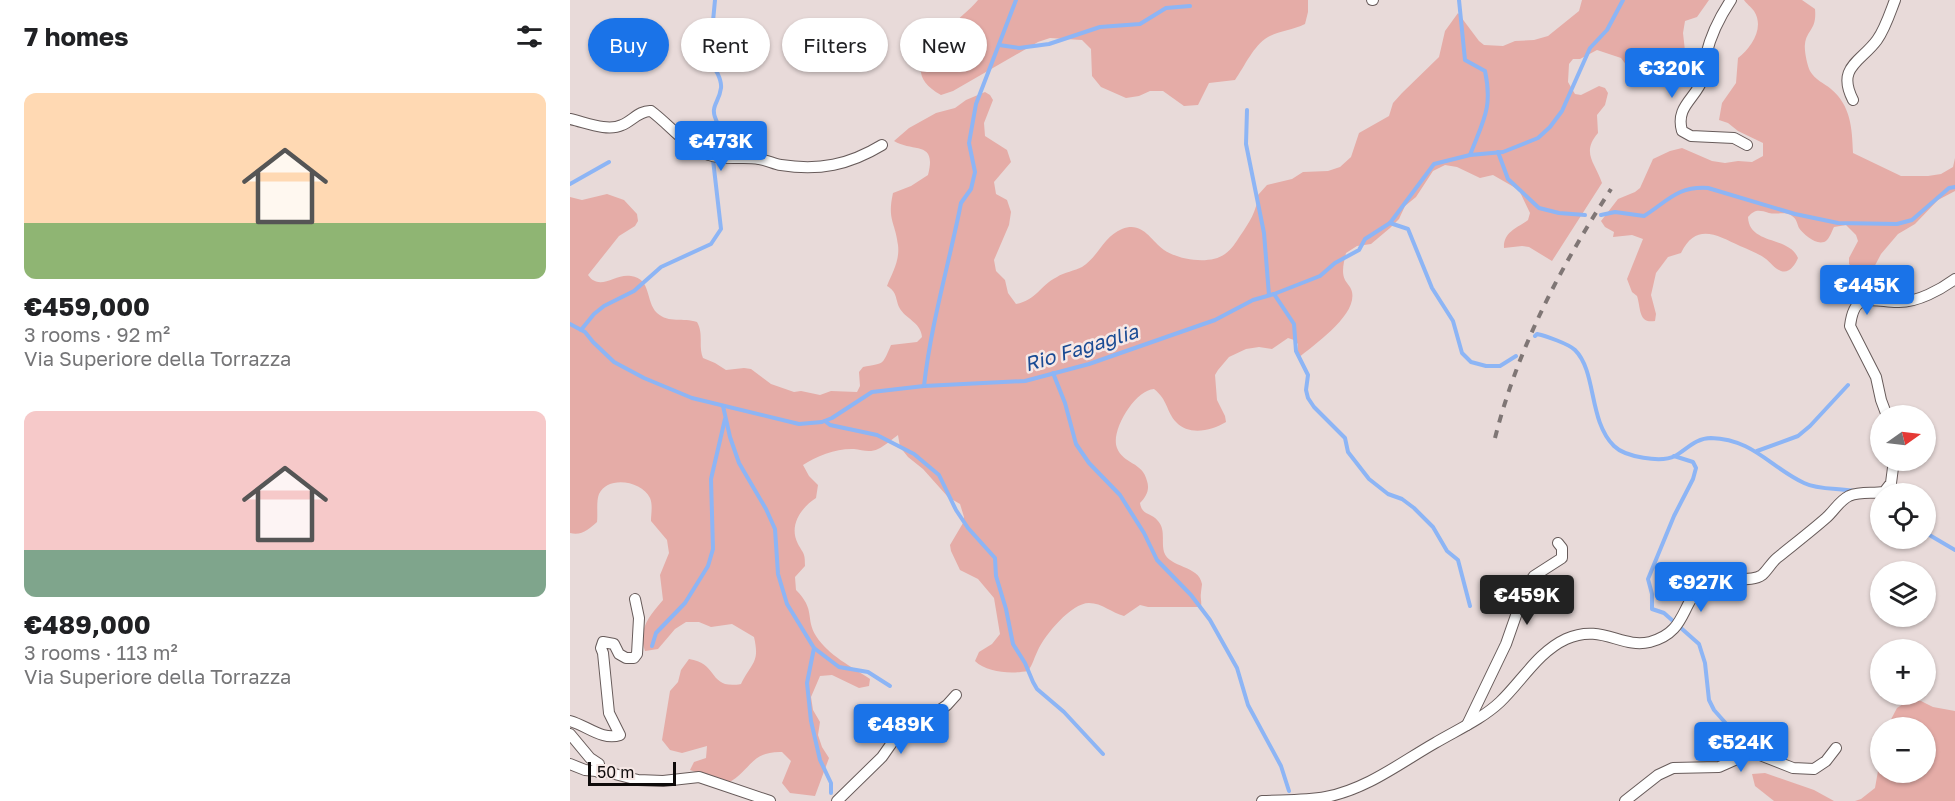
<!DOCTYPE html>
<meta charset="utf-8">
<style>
:root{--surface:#fff;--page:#f6f6f6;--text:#202124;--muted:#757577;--accent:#1a73e8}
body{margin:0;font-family:"Golos Text",sans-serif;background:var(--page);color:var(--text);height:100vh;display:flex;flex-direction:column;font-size:22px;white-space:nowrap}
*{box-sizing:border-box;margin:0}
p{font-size:20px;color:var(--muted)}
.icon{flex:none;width:33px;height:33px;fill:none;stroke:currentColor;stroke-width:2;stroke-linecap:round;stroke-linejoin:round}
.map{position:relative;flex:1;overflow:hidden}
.sheet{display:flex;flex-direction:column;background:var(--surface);width:570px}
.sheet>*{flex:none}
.hud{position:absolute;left:18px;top:18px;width:570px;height:54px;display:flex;gap:12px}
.needle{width:39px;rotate:76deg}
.tools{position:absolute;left:1300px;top:405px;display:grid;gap:12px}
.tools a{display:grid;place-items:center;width:66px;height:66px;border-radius:50%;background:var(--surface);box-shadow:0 2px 4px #0004;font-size:30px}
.scale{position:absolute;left:18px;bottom:15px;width:88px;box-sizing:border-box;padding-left:6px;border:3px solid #0e0a0a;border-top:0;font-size:16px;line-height:21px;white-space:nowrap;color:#0e0a0a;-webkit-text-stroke:4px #f6e8e6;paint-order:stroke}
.price{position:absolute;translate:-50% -51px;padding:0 14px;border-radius:6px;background:var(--accent);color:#fff;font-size:20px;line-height:39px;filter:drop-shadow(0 2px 3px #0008)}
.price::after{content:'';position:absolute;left:50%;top:36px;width:18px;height:14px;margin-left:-9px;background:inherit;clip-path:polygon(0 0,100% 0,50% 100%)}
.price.selected{background:#222;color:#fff}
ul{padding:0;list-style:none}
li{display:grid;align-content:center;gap:12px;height:318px;padding:0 24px}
li span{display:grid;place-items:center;height:186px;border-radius:12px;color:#555}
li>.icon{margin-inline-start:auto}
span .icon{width:108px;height:108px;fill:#fffc;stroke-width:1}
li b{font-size:26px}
h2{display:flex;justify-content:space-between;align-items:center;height:72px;padding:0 24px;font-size:26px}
.chip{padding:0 21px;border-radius:27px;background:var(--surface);box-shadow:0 2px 4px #0004;font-size:21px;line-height:54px}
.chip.selected{background:var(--accent);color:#fff}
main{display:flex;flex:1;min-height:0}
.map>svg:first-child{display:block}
.green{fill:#e5aca7}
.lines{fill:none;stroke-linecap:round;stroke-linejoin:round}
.stream{stroke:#8db5f5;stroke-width:4}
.street-casing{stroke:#675b5a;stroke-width:12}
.street{stroke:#fff;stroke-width:10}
.rail{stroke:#7f7675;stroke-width:4;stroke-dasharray:8 8;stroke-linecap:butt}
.labels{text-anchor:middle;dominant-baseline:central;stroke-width:5;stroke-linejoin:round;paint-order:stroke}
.water-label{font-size:20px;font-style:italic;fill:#1a4b94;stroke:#f6e8e6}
</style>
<main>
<section class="sheet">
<h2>7 homes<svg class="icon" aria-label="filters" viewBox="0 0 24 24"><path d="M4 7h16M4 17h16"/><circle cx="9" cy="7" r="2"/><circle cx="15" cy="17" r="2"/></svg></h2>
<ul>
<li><span style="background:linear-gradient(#ffd9b3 70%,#8fb573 0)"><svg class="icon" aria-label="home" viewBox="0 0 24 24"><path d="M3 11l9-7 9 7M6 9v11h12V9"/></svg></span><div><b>€459,000</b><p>3 rooms · 92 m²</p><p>Via Superiore della Torrazza</p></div></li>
<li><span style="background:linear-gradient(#f6c9c9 75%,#7fa58c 0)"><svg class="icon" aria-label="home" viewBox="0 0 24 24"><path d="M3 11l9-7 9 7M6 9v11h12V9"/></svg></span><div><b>€489,000</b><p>3 rooms · 113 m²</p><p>Via Superiore della Torrazza</p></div></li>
</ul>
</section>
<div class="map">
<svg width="1385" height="801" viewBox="0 0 1385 801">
<rect width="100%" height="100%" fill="#e8dad9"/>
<g class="green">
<path d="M 408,0 L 738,0 L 738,12 L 735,24 C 723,30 708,31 698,37 C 683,46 675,66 665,80 L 639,83 L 628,105 L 614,106 L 593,91 L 580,91 L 569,96 L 556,98 L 531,87 L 522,76 L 521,49 L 512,40 L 480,38 L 468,42 L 383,91 L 371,95 C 316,65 388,25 408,0 Z"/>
<path d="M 1012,0 L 1139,0 L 1127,17 L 1115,21 L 1113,33 L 1115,51 L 1108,61 L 1092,65 L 1079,65 L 1069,74 L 1063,74 L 1051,58 L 1027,50 L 1010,59 L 1003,59 L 999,64 L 998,82 L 1005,94 L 1011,95 L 1029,86 L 1035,88 L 1038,93 L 1035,105 L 1027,115 L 1028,133 C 1011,153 1025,162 1032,183 L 982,261 L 959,247 L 952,246 L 934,248 C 933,232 947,228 958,220 L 960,213 L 949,190 L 923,175 L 910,178 L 887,167 L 875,165 L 863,171 L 846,197 L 835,206 L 829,219 L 820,228 L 801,244 L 787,246 L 776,253 C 774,262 771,272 775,280 C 778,285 781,287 782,292 C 787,315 745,344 728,358 L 728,344 L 724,340 L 718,338 L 702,349 L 689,347 L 676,349 L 659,357 L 648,370 L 645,375 L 647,400 L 655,416 L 656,422 C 641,431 619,436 606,422 C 596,411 598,400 584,389 C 565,390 540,431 547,448 C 553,464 573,462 577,481 C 580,490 576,497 570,503 C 572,516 581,512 588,521 C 596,530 591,541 594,552 C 599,568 629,565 632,584 C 632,585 631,592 631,593 C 630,598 632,601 631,607 L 578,607 L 570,605 L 554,616 C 542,613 532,603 519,603 C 501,603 475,635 468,650 C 464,658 463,664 458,671 C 442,674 417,673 405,661 L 409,652 L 422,644 L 430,634 L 424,598 L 408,579 L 390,570 L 381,551 L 380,545 L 393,523 L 394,517 L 390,504 L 378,497 L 353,469 L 338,457 L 330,447 L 328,435 C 322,439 315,446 308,449 C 300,453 292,450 284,449 C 268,448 246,456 233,465 L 239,476 L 248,485 L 246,498 C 232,507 218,525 228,544 C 234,555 235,553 235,566 L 225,577 L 226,590 C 246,610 235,618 246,636 C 259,656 281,666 300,679 L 299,686 L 289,688 L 262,675 L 250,676 L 241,697 L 243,710 L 250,722 L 248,735 L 252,747 L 259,758 L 245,796 L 220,793 L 212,783 L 221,761 L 212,752 C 180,751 181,771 158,783 L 120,770 L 124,762 L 136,758 L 137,746 L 112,753 L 100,750 L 92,740 L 100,691 L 108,682 L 111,670 L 119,659 C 149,663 138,690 171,684 C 182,662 190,663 184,637 L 162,624 L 141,627 L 129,622 L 116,622 L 105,629 L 88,649 L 75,651 C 67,630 80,615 93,600 L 90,575 L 99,553 L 97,540 L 81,521 C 81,514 83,505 80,498 C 72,481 38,475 29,494 C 26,501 28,514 27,522 C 19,529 12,536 0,533 L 0,197 L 12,200 L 37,194 L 54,200 L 67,214 L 68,221 L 65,226 L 49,236 L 18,275 C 30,292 45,273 61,276 C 82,279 75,301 87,313 C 99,324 113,317 127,322 C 134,334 128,346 133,358 L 145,363 L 156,370 L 174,368 L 181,369 L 201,384 L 224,392 L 231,391 L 250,395 L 261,391 L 287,392 L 290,386 L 289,372 L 293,367 C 314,363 312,366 321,345 L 347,342 L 352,337 C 351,322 335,319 329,307 C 325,297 327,292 317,286 C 322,273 330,261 328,245 C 325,221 317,220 323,193 L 341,186 L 358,175 C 367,140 344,153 324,141 L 339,128 L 366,113 L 385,108 L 396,100 L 415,92 L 420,95 L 423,100 L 414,123 L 415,136 L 437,150 L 441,162 L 424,182 L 426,194 L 437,200 L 441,212 L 439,225 L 424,260 L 426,271 L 435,280 L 438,293 L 446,304 C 467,300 469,286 487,277 C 494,272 505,271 512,267 C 528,257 534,236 552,229 C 573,221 580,240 594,250 C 609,260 640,265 655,254 C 662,249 666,242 670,236 C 679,223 687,211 688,195 L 697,185 L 722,179 L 733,172 L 758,171 L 770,167 L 781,157 L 789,133 L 819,116 L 823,103 L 832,93 L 869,57 L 875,31 L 888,13 L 909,41 L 914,45 L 933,46 L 945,41 L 964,40 L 978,36 L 1009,11 Z"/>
<path d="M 1174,0 L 1232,0 L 1245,9 C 1247,30 1237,29 1235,44 C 1234,50 1237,65 1240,71 C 1245,80 1254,83 1261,89 C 1281,106 1282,128 1283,153 L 1331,176 L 1358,176 L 1371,174 L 1383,167 L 1385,158 L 1385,191 L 1368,200 L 1345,224 L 1328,234 L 1311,254 L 1301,273 L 1288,273 L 1279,264 L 1279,258 L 1288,241 L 1286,235 L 1276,225 L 1264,227 C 1262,231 1260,237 1257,240 C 1249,248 1234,235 1229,228 C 1227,224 1227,219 1222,216 C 1216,211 1207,215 1199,213 C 1189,210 1185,209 1178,217 C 1179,245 1219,236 1228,258 C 1225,265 1219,274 1211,271 C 1205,269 1200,262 1196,259 C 1188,253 1179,250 1170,246 C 1147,235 1126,222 1111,253 L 1098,257 L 1086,273 L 1081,295 L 1086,314 L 1085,321 C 1068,324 1071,308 1067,296 L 1062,292 L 1057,279 L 1073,239 L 1062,235 L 1043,237 L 1044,232 L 1035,227 L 1031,221 L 1048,199 L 1065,192 L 1070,188 L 1083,159 L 1100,151 L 1112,148 L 1142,161 L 1155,163 L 1168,161 L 1182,162 L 1193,156 L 1193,143 L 1168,131 L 1158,123 L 1149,120 L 1152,103 L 1166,83 L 1168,58 C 1181,48 1195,28 1184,11 C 1181,7 1176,3 1174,0 Z"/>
<polygon points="1338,701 1351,701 1363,707 1385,711 1385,801 1285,801 1291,799 1305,788 1311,754 1311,772 1356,772 1356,728 1317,727 1327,708"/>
<polygon points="1195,773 1244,790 1264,801 1204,801 1185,786 1182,774"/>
</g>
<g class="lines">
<g class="stream">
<path d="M 889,0 L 895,60 L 915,71 C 923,108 913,121 900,155"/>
<polyline points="429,45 449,48 479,44 530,27 570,24 596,8 620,6"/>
<polyline points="677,110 676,144 694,233 699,295"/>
<polyline points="928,152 938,179 969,208 989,213 1015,215"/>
<polyline points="0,184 39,162"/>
<path d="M 1031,215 L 1045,212 L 1074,216 C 1098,201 1107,186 1138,188 L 1225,214 L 1268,223 L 1327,224 L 1342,220 L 1379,188 L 1385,187"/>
<polyline points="820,223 864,164 900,155 933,152 968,138 980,127 992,111 1020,48 1037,30 1053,0"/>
<polyline points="704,294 724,324 726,351 738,375 736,390 738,398 744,407 775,438 778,452 799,479 818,494 832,499 844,508 863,527 877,551 888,560 900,606"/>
<polyline points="0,324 15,332 23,342 44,362 74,378 122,398 229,424 252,422 262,418 302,392 354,386 455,381 519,364 645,320 683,300 704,294 750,276 765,263 789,250 795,239 820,223 838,229 862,288 883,321 892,353 901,362 916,366 930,366 946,356"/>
<path d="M 11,330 L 24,314 L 34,306 L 64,291 L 91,267 L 141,244 L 151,229 L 142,151 L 143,138 L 148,124 C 138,106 149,104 151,88 C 152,80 145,67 140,62 L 140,53 L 145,0"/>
<path d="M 965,336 L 967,334 C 976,336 999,344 1005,350 C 1027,372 1018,420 1044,446 C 1055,457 1091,463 1105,456 C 1117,449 1126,438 1141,438 C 1183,439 1201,468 1234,483 C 1248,490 1269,488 1284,491"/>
<polyline points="483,373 495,403 506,444 519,463 550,495 574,533 587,560 621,595 640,620 667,668 678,705 711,766 719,791"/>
<path d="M 354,386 C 361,323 379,264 391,203 L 401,189 L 405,172 L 399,143 L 406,104 L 446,0"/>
<polyline points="153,406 160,437 169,463 196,509 205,529 208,574 217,604 244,648 237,683 241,721 250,760 261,783 261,793"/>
<polyline points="255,421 260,425 307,435 344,454 369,475 386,510 398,528 425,558 426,576 436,609 443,644 455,663 463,682 467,689 494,712 533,754"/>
<polyline points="1187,451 1228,436 1240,426 1278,385"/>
<polyline points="1104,456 1123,462 1126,468 1123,479 1104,516 1078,579 1082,594 1082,609 1094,613 1129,644 1135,663 1139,700 1144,710 1176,746"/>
<polyline points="1356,533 1385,550"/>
<polyline points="82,646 86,633 115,603 138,566 143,549 141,479 155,419"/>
<polyline points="244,648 269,667 298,672 320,686"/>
</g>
<defs>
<g id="street">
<polyline points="802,0 803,0"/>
<path d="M 1161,0 C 1149,18 1141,34 1136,55 C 1135,62 1135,71 1133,78 C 1126,99 1105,106 1112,131 L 1121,136 L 1164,138 L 1177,145"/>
<path d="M 1283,100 C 1266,67 1291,62 1307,40 C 1315,29 1320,13 1325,0"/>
<path d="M 0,119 C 15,122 37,132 52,125 C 62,121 70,110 81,111 C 100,125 117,148 139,155 C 155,161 173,156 189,159 C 197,160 204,164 211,165 C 249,171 279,165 312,145"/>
<path d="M 1317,416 L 1311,400 L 1306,377 L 1280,326 C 1281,318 1283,306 1291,302 C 1301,297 1318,303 1329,302 C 1348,302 1370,290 1385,279"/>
<path d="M 0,721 C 16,725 32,741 50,735 L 39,713 L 33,653 L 31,648 L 33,642 L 44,644 L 49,654 L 56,658 L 64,658 L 67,654 L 69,618 L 65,599"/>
<polyline points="897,725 936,644 956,587 964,576 992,558 992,548 988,543"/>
<polyline points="0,734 20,758 29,764 28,772"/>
<polyline points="0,764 15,770 37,772 68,780 93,781 129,777 200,801"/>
<polyline points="267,801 312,757 326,737 334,729 354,721 377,705 386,695"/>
<path d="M 692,801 C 713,800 735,801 756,797 C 797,789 830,763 865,743 C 887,730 912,719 930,702 C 952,681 968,652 996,639 C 1032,623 1051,649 1080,642 C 1118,632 1110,602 1134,585 C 1151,574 1180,584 1192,575 C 1197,571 1201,563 1207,558 C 1223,545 1240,532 1256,518 C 1264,511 1269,501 1279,496 C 1291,491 1302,494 1314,492 L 1321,483 L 1324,460"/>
<polyline points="1055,801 1088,775 1103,768 1149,767 1176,755 1190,755 1223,768 1244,769 1256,761 1266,748"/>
</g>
</defs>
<use href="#street" class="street-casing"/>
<use href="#street" class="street"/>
<path class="rail" d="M 925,438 C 948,347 990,268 1041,189"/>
</g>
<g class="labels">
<g class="water-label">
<text transform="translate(511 347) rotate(-17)">Rio Fagaglia</text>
</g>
</g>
</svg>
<div class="tools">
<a><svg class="needle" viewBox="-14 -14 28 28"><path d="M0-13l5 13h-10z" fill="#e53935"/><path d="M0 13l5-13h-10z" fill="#757577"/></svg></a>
<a><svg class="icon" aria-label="locate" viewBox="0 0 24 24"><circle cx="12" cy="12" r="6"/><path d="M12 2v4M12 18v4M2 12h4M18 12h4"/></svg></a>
<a><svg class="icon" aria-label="layers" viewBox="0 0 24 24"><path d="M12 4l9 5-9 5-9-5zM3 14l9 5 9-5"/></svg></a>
<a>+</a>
<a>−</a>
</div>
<div class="scale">50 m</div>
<b class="price" style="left:1102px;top:99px">€320K</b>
<b class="price" style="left:151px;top:172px">€473K</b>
<b class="price" style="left:1297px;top:316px">€445K</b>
<b class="price" style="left:1131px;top:613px">€927K</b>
<b class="price selected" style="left:957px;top:626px">€459K</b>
<b class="price" style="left:331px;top:755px">€489K</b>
<b class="price" style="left:1171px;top:773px">€524K</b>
<div class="hud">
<a class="chip selected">Buy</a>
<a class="chip">Rent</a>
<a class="chip">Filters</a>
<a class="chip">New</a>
</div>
</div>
</main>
